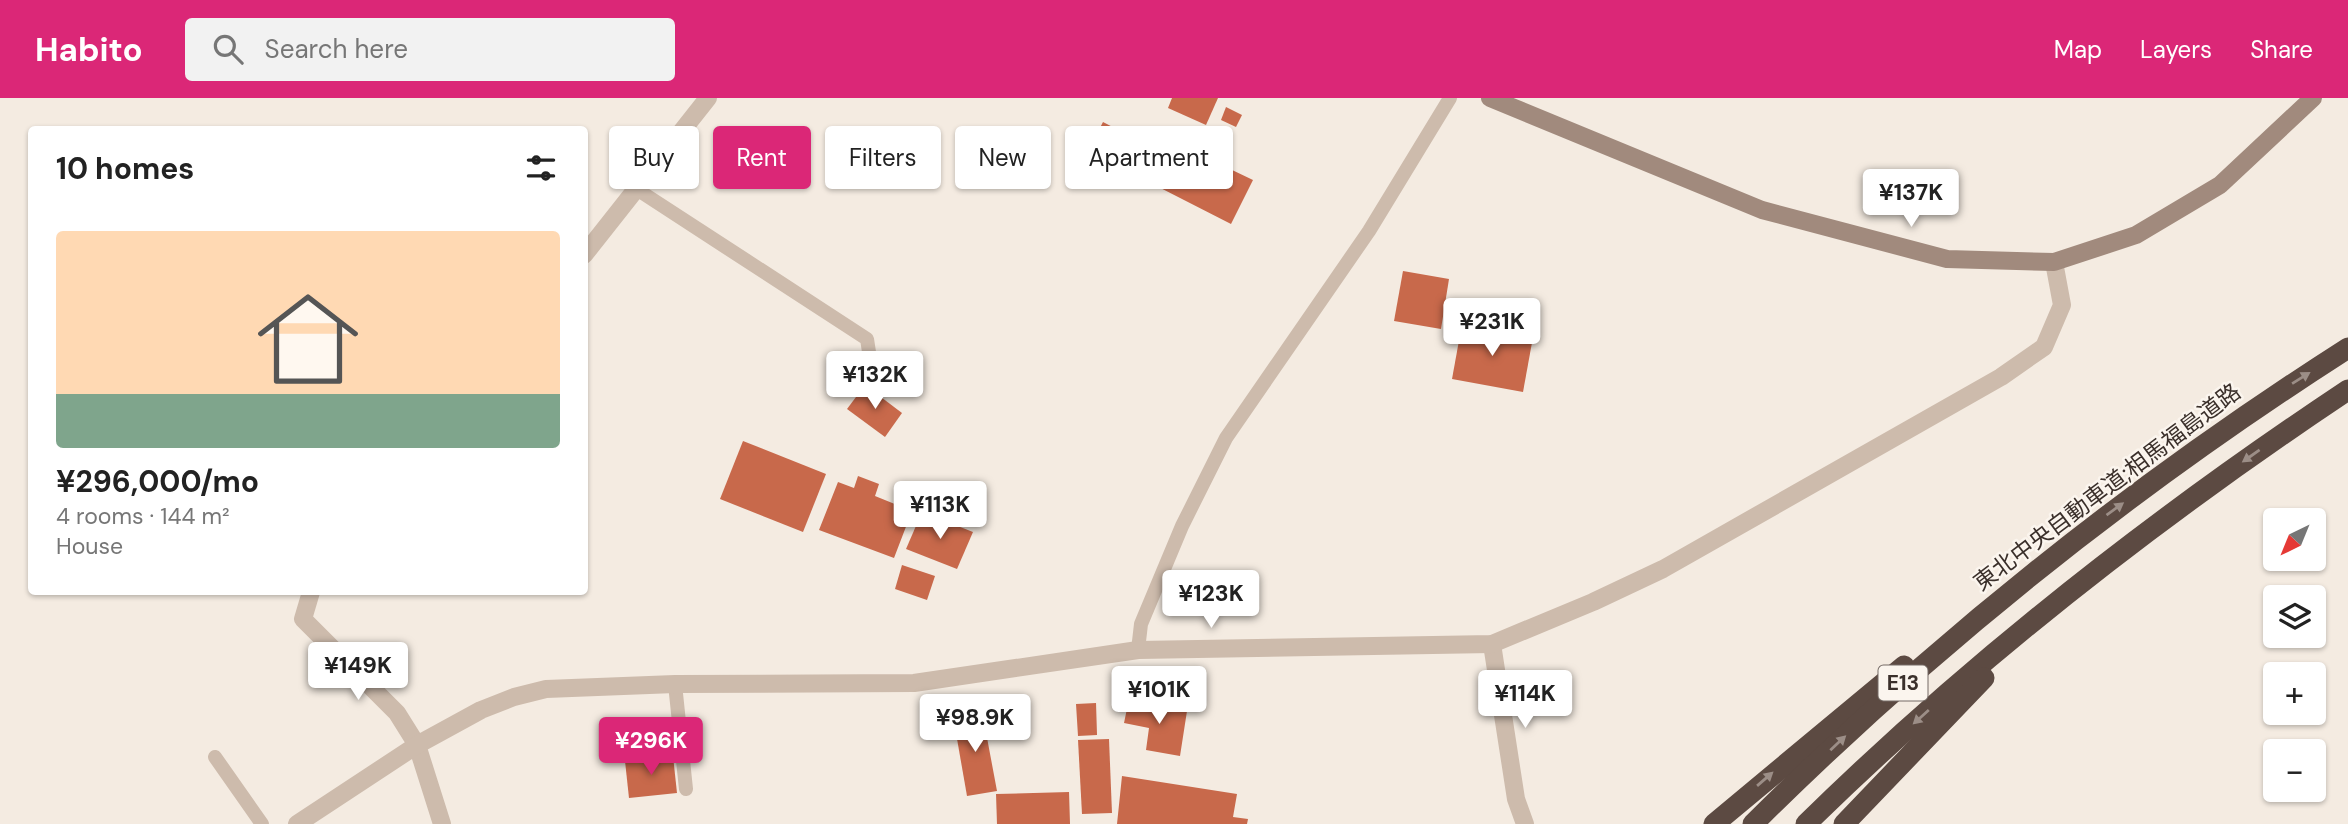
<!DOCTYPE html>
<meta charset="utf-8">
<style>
:root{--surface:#fff;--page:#f2f2f2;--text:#222;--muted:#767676;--accent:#db2777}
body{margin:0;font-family:"DM Sans","Noto Sans JP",sans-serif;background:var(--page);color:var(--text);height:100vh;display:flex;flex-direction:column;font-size:26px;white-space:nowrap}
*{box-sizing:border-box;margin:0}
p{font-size:23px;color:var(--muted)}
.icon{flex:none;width:38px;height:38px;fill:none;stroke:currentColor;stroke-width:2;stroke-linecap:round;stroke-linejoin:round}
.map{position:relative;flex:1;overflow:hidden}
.sheet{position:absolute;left:28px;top:28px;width:560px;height:469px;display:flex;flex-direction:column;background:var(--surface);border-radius:7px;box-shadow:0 2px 5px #0004}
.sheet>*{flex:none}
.top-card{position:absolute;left:609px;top:28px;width:665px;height:63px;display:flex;gap:14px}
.needle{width:46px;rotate:223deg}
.fabs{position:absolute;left:2263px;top:410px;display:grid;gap:14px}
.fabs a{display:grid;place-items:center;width:63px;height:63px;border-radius:7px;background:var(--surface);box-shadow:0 2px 5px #0004;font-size:35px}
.price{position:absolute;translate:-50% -60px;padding:0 16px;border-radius:7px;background:#fff;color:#222;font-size:23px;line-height:46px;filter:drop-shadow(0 2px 4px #0008)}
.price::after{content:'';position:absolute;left:50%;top:42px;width:21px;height:16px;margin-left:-10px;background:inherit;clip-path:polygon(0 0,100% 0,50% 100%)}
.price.selected{background:var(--accent);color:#fff}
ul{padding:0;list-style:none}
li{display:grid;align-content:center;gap:14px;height:371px;padding:0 28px}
li span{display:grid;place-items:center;height:217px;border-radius:7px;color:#555}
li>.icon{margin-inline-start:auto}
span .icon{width:126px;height:126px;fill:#fffc;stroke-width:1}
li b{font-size:30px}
h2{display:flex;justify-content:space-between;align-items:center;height:84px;padding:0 28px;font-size:30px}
.tag{padding:0 24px;border-radius:7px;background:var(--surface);box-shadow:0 2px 5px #0004;font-size:24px;line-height:63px}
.tag.selected{background:var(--accent);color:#fff}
header{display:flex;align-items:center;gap:42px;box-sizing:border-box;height:98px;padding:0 35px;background:var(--accent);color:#fff}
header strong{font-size:33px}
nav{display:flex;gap:38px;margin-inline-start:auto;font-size:24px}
.search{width:490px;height:63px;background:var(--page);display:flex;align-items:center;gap:18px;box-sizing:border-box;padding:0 24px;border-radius:7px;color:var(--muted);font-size:26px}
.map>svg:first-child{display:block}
.building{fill:#c8694b}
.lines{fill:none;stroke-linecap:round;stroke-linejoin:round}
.lane{stroke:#cdbbac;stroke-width:14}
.street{stroke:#cdbbac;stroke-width:18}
.secondary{stroke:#a18a7d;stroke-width:18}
.highway{stroke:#5c4a42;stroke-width:21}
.oneway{fill:#9c8e87}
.labels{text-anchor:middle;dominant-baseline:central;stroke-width:5;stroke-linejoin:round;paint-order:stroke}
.shield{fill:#fbf5ee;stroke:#756b66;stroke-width:2}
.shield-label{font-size:21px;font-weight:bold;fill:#3b302b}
.street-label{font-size:23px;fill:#3b302b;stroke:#fbf5ee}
</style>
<header>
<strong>Habito</strong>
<div class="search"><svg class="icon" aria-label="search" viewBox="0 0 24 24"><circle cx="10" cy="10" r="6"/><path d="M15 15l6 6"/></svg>Search here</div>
<nav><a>Map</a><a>Layers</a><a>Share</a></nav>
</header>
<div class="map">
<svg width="2348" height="726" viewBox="0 0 2348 726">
<rect width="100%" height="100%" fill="#f4ebe1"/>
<g class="building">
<polygon points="1172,0 1218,0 1206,27 1168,10"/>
<polygon points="1226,9 1242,17 1236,29 1221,22"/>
<polygon points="1103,24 1155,51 1161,38 1253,82 1231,126 1088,53"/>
<polygon points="1403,173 1449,181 1441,231 1394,223"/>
<polygon points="1462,226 1533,239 1523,294 1452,281"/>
<polygon points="865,287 902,315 885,339 847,311"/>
<polygon points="743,343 826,376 803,434 720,401"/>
<polygon points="858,378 879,386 875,398 912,413 894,460 819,432 838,384 854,390"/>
<polygon points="922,414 973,434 957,471 906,451"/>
<polygon points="902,467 935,478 927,502 895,491"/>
<polygon points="1129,601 1187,613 1180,658 1146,652 1149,630 1124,625"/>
<polygon points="1096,605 1097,637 1078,638 1076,606"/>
<polygon points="982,613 997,693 967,698 953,618"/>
<polygon points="1109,641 1112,715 1082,716 1078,642"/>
<polygon points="673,658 677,695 629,700 625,663"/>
<polygon points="1122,678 1237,696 1233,719 1248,721 1247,726 1117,726"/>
<polygon points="1069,694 1070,726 997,726 996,696"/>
</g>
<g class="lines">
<g class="lane">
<polyline points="638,92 867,241 871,267"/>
<polyline points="1138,552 1141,526 1182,428 1226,340 1369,133 1450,0"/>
<polyline points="675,586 686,691"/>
<polyline points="215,659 262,726"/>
</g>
<g class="street">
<polyline points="584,157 708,0"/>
<polyline points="311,494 303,521 397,615 417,647 442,726"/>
<polyline points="1492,546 1516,701 1525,726"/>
<polyline points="297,726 417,647 481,612 514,599 546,591 675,586 914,585 1138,552 1492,546 1593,504 1663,471 2001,279 2044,249 2062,207 2054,164"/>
</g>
<polyline class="secondary" points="1490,0 1762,112 1947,161 2054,164 2136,137 2220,87 2313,0"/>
<g class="highway">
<polyline points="1714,726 1904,568"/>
<path d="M 1753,726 C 1935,545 2132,388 2348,250"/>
<path d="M 1806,726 C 1972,563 2154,421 2348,292"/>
<polyline points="1844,726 1984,580"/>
</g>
</g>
<defs><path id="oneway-solid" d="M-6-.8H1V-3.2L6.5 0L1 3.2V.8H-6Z" transform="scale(1.75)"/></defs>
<g class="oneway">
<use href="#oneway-solid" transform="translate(2301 280) rotate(-32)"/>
<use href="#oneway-solid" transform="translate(2251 358) rotate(145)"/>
<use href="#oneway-solid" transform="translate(2115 411) rotate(-36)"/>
<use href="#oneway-solid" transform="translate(1921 619) rotate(138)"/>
<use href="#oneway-solid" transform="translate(1838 645) rotate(-43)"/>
<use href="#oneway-solid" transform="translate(1765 681) rotate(-41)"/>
</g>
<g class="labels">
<rect class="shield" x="1878.5" y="567.5" width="49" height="35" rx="5"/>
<g class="shield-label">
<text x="1903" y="585">E13</text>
</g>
<g class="street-label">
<text transform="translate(2107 389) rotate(-37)">東北中央自動車道;相馬福島道路</text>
</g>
</g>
</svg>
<div class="fabs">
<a><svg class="needle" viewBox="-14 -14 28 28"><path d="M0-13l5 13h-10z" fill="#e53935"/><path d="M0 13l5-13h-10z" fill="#767676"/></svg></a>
<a><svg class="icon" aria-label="layers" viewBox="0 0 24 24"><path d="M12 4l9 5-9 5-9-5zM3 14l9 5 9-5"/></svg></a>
<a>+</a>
<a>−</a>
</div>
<b class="price" style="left:1911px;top:131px">¥137K</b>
<b class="price" style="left:1492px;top:260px">¥231K</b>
<b class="price" style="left:875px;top:313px">¥132K</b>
<b class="price" style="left:940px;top:443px">¥113K</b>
<b class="price" style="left:1211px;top:532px">¥123K</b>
<b class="price" style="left:358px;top:604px">¥149K</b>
<b class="price" style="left:1159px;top:628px">¥101K</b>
<b class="price" style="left:1525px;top:632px">¥114K</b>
<b class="price" style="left:975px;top:656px">¥98.9K</b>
<b class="price selected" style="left:651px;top:679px">¥296K</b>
<div class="top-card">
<a class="tag">Buy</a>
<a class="tag selected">Rent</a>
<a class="tag">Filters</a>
<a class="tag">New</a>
<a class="tag">Apartment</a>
</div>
<section class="sheet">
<h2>10 homes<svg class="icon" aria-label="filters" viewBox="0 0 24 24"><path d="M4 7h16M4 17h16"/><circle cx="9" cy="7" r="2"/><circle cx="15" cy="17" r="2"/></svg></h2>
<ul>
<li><span style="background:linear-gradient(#ffd9b3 75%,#7fa58c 0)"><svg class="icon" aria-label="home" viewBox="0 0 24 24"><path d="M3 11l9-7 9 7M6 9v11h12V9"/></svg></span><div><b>¥296,000/mo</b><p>4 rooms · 144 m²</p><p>House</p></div></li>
</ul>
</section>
</div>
